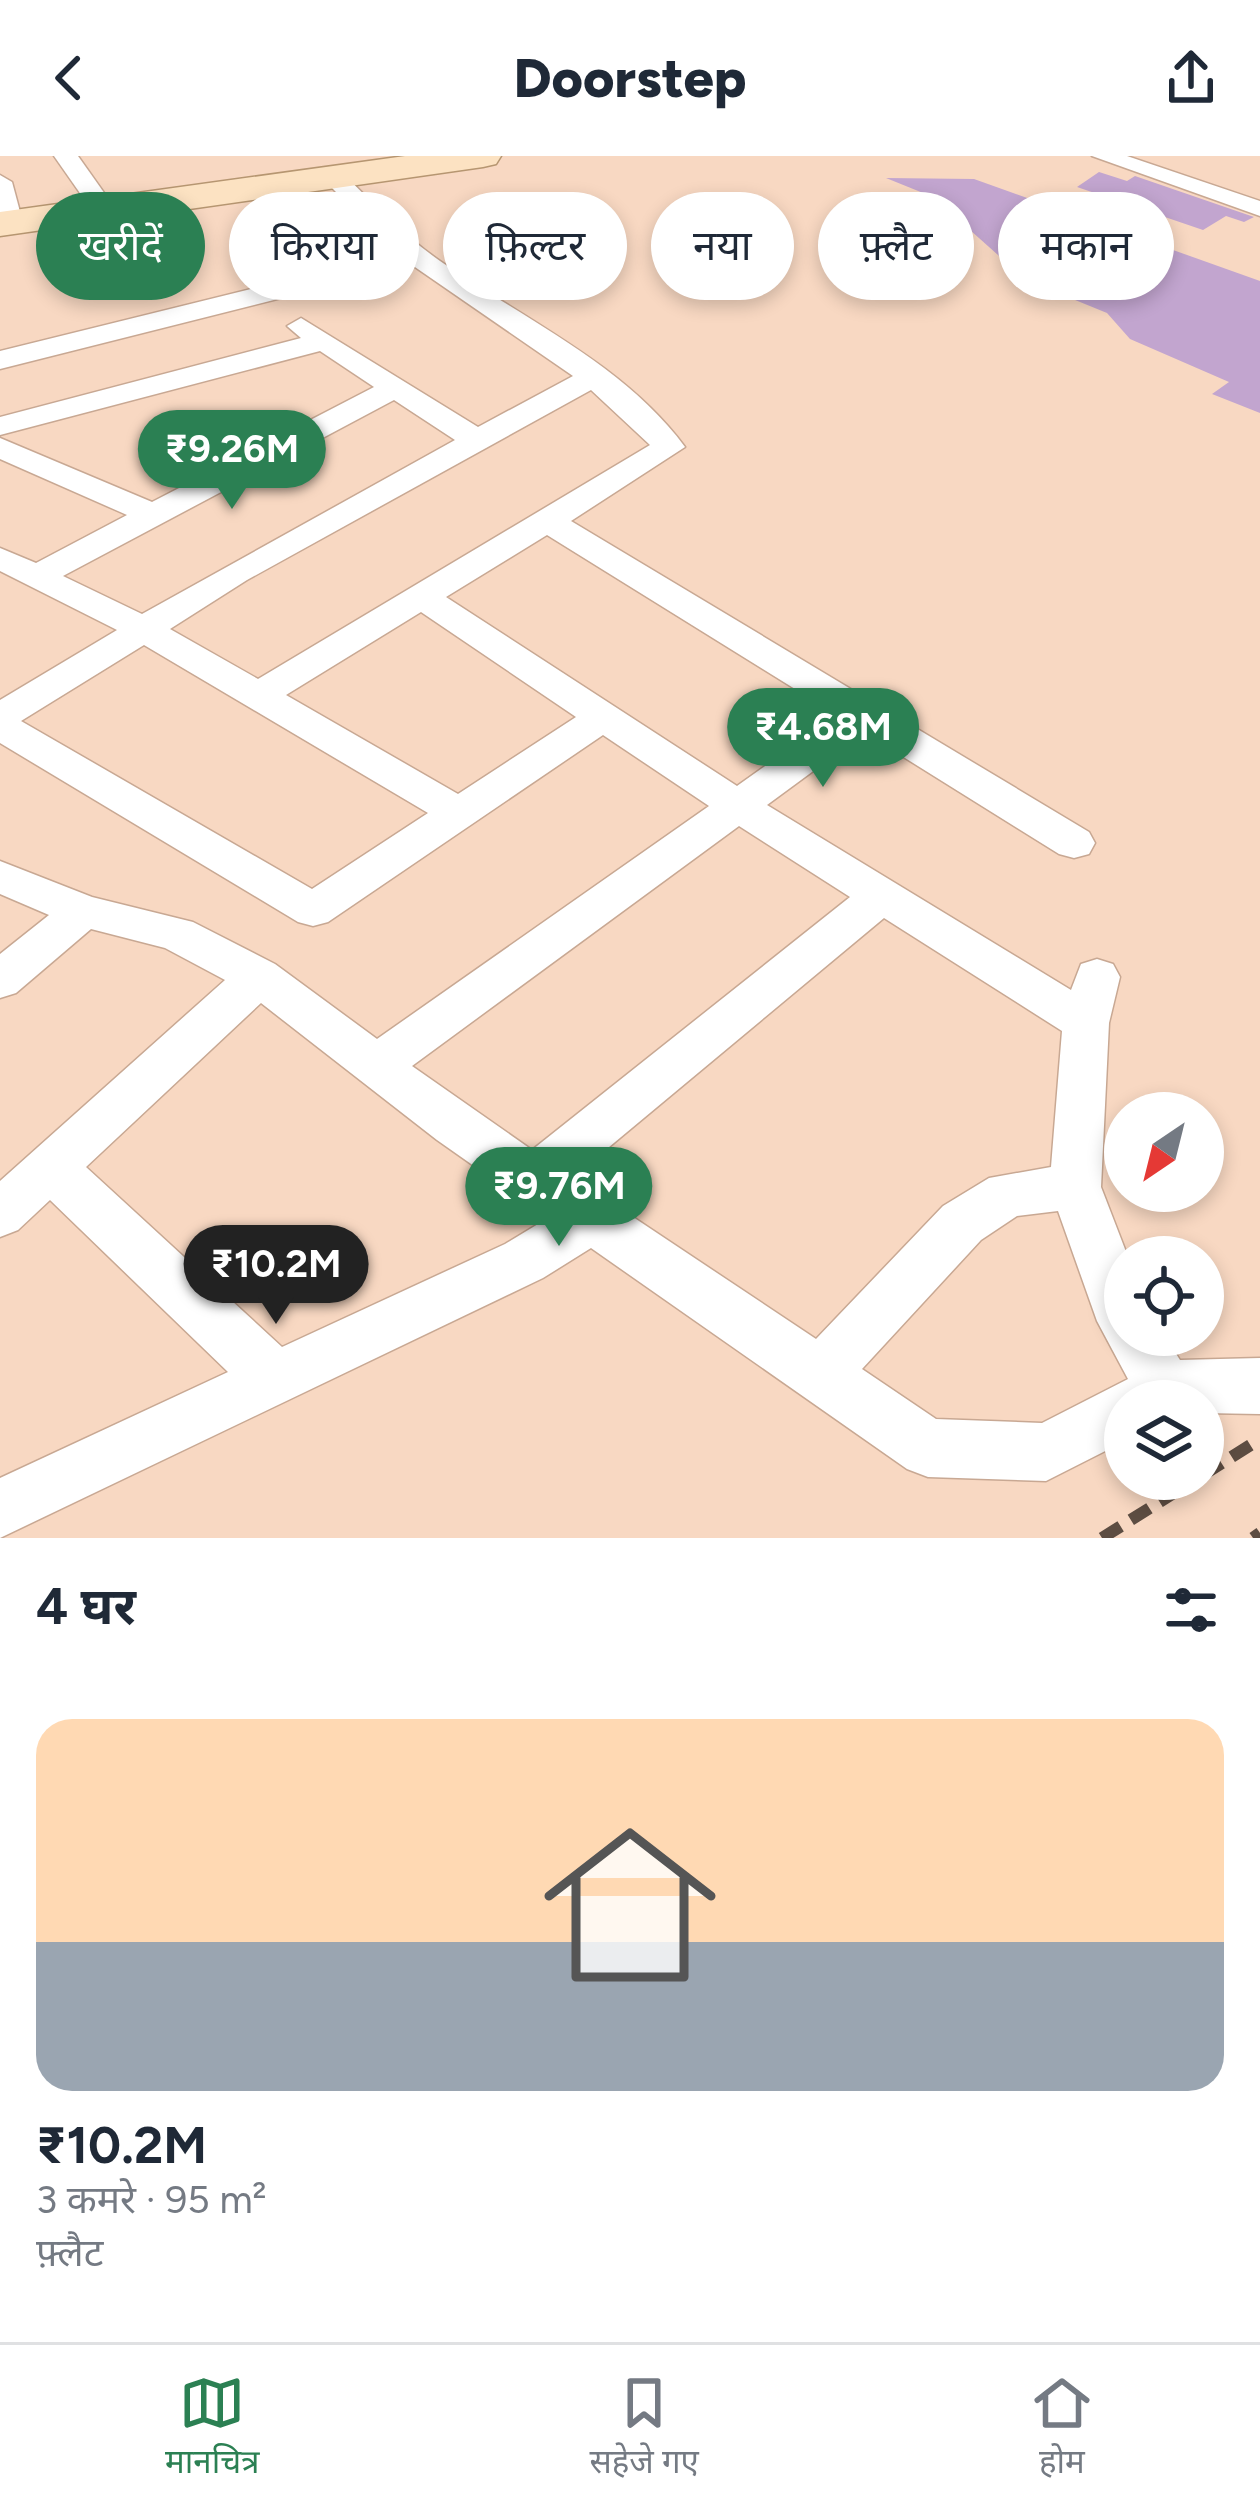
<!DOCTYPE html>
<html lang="hi">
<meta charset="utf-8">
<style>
:root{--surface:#fff;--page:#f6f6f7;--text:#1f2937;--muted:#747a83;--line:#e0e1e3;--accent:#2b8053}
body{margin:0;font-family:Figtree,"Noto Sans Devanagari",sans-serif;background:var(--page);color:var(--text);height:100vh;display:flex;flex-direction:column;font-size:45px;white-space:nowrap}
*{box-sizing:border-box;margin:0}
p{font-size:39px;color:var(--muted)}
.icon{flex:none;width:66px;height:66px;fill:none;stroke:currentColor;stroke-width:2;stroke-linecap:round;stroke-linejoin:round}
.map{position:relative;height:1382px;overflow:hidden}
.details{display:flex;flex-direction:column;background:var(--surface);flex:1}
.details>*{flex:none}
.guide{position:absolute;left:36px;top:36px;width:1188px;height:108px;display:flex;gap:24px}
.needle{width:78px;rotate:215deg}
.controls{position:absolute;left:1104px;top:936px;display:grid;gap:24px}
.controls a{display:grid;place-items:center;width:120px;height:120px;border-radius:50%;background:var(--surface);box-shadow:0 6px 18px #0003;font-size:60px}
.price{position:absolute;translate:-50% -102px;padding:0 27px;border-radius:42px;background:var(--accent);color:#fff;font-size:39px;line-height:78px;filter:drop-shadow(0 3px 6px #0008)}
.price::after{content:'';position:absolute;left:50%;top:72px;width:36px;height:27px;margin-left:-18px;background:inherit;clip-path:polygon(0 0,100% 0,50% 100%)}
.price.on{background:#222;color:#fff}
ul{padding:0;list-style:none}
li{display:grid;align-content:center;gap:24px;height:636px;padding:0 36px}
li span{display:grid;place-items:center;height:372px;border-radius:36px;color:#555}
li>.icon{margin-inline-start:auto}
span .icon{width:216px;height:216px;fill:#fffc;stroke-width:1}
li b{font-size:51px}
h2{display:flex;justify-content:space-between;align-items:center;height:144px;padding:0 36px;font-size:51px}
.chip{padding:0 42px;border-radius:54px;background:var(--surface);box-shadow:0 6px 18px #0003;font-size:42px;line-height:108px}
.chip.on{background:var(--accent);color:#fff}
header{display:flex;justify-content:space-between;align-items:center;height:156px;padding:0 36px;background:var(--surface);font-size:54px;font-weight:800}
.tab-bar{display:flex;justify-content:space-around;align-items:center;height:168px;border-top:3px solid var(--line);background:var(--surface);font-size:33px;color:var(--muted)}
.tab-bar a{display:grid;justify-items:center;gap:6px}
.tab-bar .on{color:var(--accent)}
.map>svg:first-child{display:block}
.building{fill:#c2a5cf}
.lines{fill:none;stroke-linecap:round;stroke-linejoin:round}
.minor-casing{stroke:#c8a893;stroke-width:3}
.primary-casing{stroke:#b69671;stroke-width:3}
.minor{fill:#fff;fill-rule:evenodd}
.primary{fill:#fce2c2;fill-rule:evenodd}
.rail{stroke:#5d4d42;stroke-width:12;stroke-dasharray:22 12;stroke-linecap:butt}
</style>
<header><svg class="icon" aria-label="back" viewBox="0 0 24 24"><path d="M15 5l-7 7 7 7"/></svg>Doorstep<svg class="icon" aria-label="share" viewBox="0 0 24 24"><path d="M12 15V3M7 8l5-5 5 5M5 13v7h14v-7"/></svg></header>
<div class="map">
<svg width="1260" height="1382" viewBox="0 0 1260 1382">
<rect width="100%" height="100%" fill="#f8d8c2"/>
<g class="building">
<polygon points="1099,16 1127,25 1135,20 1254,61 1244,66 1226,60 1203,74 1077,31"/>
<polygon points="886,22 974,23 1260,125 1260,257 1212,238 1229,226 1130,183 1107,157 1026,124 933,41"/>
</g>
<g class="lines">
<defs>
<g id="minor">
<polygon points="54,0 78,0 117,55 114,60 96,60"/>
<polygon points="1092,0 1127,0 1260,45 1260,60"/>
<path d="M 335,15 L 343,17 C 374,49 403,79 440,105 C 522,162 625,209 685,291 L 571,365 L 1089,676 L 1095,687 L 1089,698 L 1074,702 L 1059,698 L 865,577 L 767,649 L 1071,834 L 1081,808 L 1097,803 L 1113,808 L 1120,821 L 1109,867 L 1101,1031 L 1128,1101 L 1125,1179 L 1164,1179 L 1180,1204 L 1260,1202 L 1260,1258 L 1203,1257 L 1203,1245 L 1125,1245 L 1125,1285 L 1046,1325 L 928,1321 L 907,1313 L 591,1092 L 543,1122 L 0,1382 L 0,1322 L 228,1216 L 50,1044 L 18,1074 L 0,1081 L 0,1025 L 225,824 L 165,792 L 91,773 L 16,837 L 0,842 L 0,798 L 49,759 L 0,738 L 0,705 L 92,741 L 193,766 L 275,808 L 377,883 L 709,650 L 603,579 L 328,766 L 313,770 L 298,766 L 0,587 L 0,544 L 117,474 L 0,415 L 0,392 L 36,407 L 127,359 L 0,303 L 0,282 L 152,346 L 374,231 L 320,195 L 0,279 L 0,261 L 301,182 L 287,170 L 301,162 L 478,271 L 573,220 L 412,109 L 0,213 L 0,195 L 397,97 L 327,27 L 323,22 ZM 591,234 L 650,289 L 258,523 L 170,473 L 247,424 ZM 394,244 L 455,284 L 142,458 L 63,420 ZM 547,379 L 837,559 L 737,630 L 446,441 ZM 421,456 L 576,561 L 458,638 L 286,539 ZM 144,489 L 428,657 L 312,733 L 21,565 ZM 739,670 L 850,741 L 532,994 L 412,910 ZM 884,762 L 1062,875 L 1051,1011 L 989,1022 L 943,1050 L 816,1183 L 573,1021 ZM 261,847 L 437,984 L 548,1062 L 505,1088 L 282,1191 L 86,1011 ZM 1058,1055 L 1097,1165 L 1128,1223 L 1042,1267 L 936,1263 L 862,1213 L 981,1084 L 1017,1060 Z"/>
<polygon points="0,19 12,26 23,67 20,72 0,69"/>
</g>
<polygon id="primary" points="405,0 501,0 496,8 483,11 0,80 0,56"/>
</defs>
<use href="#minor" class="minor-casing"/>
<use href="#primary" class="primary-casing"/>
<use href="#minor" class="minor"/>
<use href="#primary" class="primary"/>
<g class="rail">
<polyline points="1203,1319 1260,1283"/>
<polyline points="1102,1382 1196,1323"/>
<polyline points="1253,1382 1260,1377"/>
</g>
</g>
</svg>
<div class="controls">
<a><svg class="needle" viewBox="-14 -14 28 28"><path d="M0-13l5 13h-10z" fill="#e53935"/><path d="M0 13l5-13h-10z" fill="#747a83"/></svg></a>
<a><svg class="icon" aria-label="locate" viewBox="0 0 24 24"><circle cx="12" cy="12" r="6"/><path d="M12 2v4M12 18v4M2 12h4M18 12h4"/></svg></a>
<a><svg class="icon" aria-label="layers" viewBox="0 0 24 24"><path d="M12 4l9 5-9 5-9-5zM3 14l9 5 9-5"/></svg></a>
</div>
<b class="price" style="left:232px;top:356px">₹9.26M</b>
<b class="price" style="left:823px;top:634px">₹4.68M</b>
<b class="price" style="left:559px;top:1093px">₹9.76M</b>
<b class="price on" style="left:276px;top:1171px">₹10.2M</b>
<div class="guide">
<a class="chip on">खरीदें</a>
<a class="chip">किराया</a>
<a class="chip">फ़िल्टर</a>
<a class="chip">नया</a>
<a class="chip">फ़्लैट</a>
<a class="chip">मकान</a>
</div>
</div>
<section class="details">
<h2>4 घर<svg class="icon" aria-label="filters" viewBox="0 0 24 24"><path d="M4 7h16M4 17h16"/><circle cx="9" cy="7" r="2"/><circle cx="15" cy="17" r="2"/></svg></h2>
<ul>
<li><span style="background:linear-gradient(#ffd9b3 60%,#9aa5b1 0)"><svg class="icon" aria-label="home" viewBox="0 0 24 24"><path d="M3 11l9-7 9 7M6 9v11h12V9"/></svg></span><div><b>₹10.2M</b><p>3 कमरे · 95 m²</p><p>फ़्लैट</p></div></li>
</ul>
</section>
<nav class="tab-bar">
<a class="on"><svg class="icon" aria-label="map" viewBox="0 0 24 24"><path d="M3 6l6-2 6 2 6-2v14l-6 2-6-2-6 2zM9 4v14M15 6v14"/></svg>मानचित्र</a>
<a><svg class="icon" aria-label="saved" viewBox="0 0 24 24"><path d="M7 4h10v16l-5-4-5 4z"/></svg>सहेजे गए</a>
<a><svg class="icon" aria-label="home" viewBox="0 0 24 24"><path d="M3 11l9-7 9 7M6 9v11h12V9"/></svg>होम</a>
</nav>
